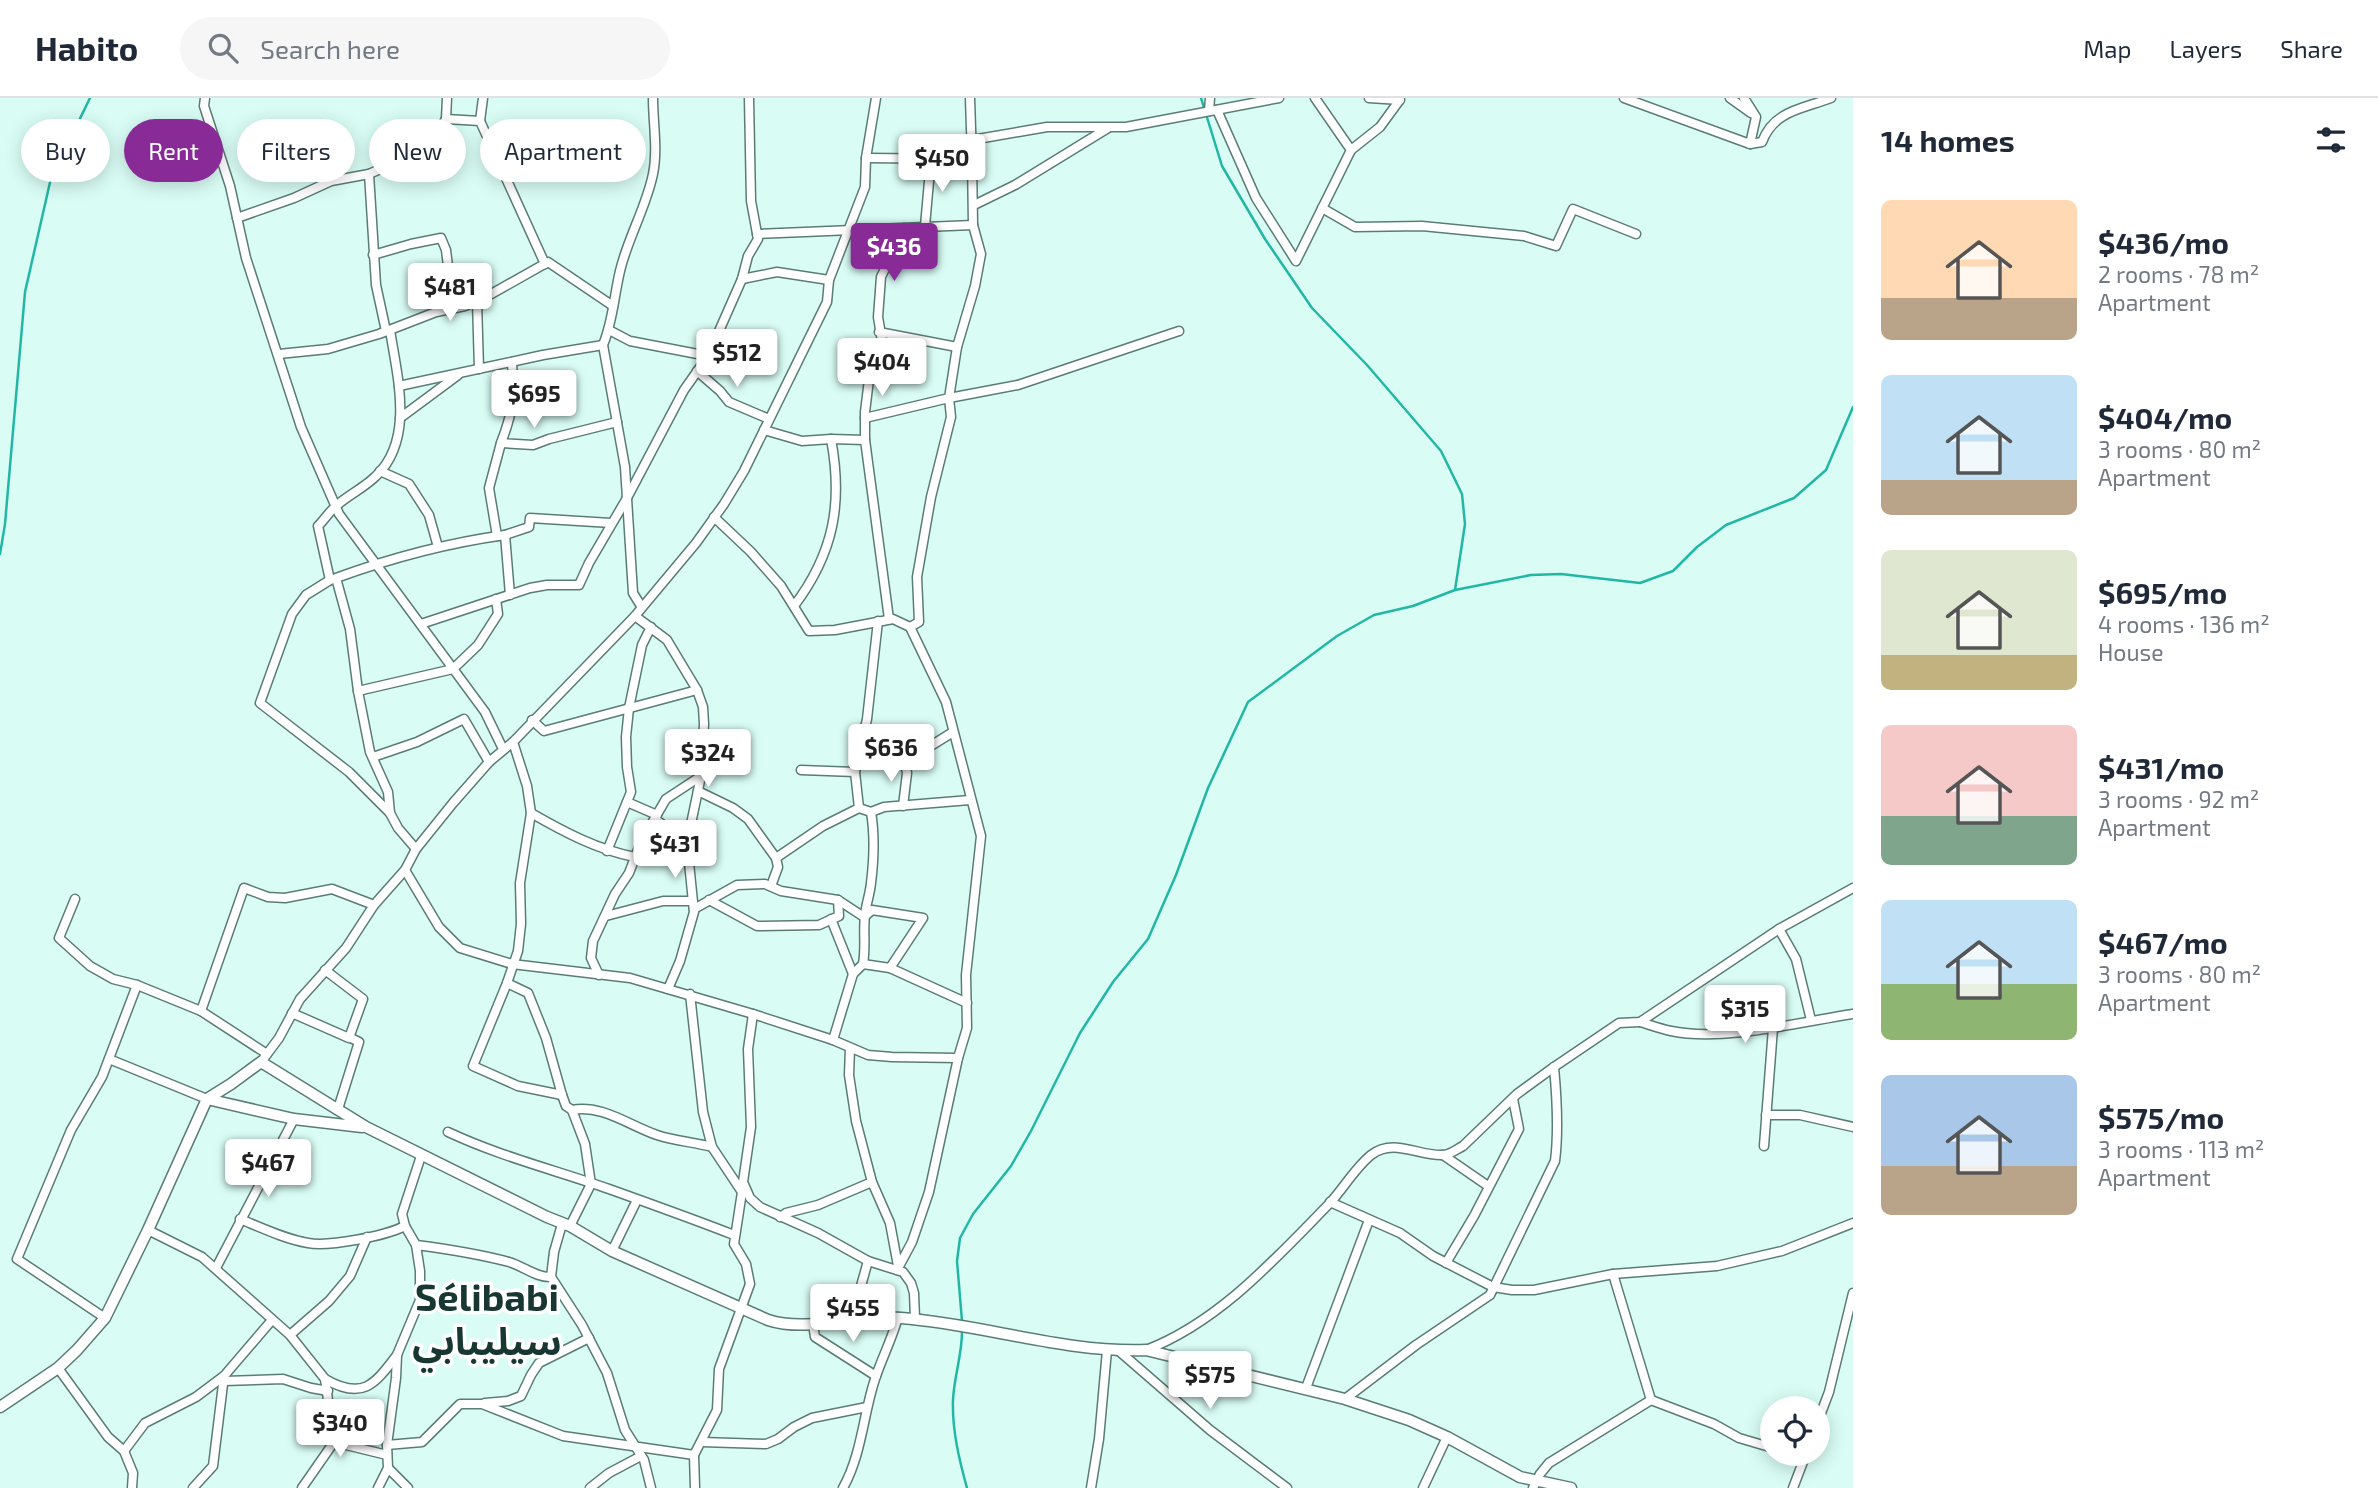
<!DOCTYPE html>
<meta charset="utf-8">
<style>
:root{--surface:#fff;--page:#f6f6f7;--text:#1f2937;--muted:#747a83;--line:#e0e1e3;--accent:#882b97}
body{margin:0;font-family:"Exo 2","Noto Sans Arabic",sans-serif;background:var(--page);color:var(--text);height:100vh;display:flex;flex-direction:column;font-size:26px;white-space:nowrap}
*{box-sizing:border-box;margin:0}
p{font-size:23px;color:var(--muted)}
.icon{flex:none;width:38px;height:38px;fill:none;stroke:currentColor;stroke-width:2;stroke-linecap:round;stroke-linejoin:round}
.map{position:relative;flex:1;overflow:hidden}
.details{display:flex;flex-direction:column;background:var(--surface);width:525px}
.details>*{flex:none}
.hud{position:absolute;left:21px;top:21px;width:665px;height:63px;display:flex;gap:14px}
.fabs{position:absolute;left:1760px;top:1298px;display:grid;gap:14px}
.fabs a{display:grid;place-items:center;width:70px;height:70px;border-radius:50%;background:var(--surface);box-shadow:0 4px 18px #0003;font-size:35px}
.price{position:absolute;translate:-50% -60px;padding:0 16px;border-radius:7px;background:#fff;color:#222;font-size:23px;line-height:46px;filter:drop-shadow(0 2px 4px #0008)}
.price::after{content:'';position:absolute;left:50%;top:42px;width:21px;height:16px;margin-left:-10px;background:inherit;clip-path:polygon(0 0,100% 0,50% 100%)}
.price.on{background:var(--accent);color:#fff}
ul{padding:0;list-style:none}
li{display:flex;align-items:center;gap:21px;height:175px;padding:0 28px}
li span{display:grid;place-items:center;flex:none;width:196px;height:140px;border-radius:10px;color:#555}
li>.icon{margin-inline-start:auto}
span .icon{width:84px;height:84px;fill:#fffc;stroke-width:1}
li b{font-size:30px}
h2{display:flex;justify-content:space-between;align-items:center;height:84px;padding:0 28px;font-size:30px}
.chip{padding:0 24px;border-radius:32px;background:var(--surface);box-shadow:0 4px 18px #0003;font-size:24px;line-height:63px}
.chip.on{background:var(--accent);color:#fff}
header{display:flex;align-items:center;gap:42px;box-sizing:border-box;height:98px;padding:0 35px;background:var(--surface);border-bottom:2px solid var(--line)}
header strong{font-size:33px}
nav{display:flex;gap:38px;margin-inline-start:auto;font-size:24px}
.search{width:490px;height:63px;background:var(--page);display:flex;align-items:center;gap:18px;box-sizing:border-box;padding:0 24px;border-radius:38px;color:var(--muted);font-size:26px}
main{display:flex;flex:1;min-height:0}
.map>svg:first-child{display:block}
.lines{fill:none;stroke-linecap:round;stroke-linejoin:round}
.stream{stroke:#22b7a4;stroke-width:2.5}
.minor-casing{stroke:#5b7c75;stroke-width:11}
.tertiary-casing{stroke:#5b7c75;stroke-width:13}
.minor{stroke:#fff;stroke-width:8}
.tertiary{stroke:#fff;stroke-width:10}
.labels{text-anchor:middle;dominant-baseline:central;stroke-width:7;stroke-linejoin:round;paint-order:stroke}
.town-label{font-size:38px;font-weight:bold;fill:#183732;stroke:#fff}
</style>
<header>
<strong>Habito</strong>
<div class="search"><svg class="icon" aria-label="search" viewBox="0 0 24 24"><circle cx="10" cy="10" r="6"/><path d="M15 15l6 6"/></svg>Search here</div>
<nav><a>Map</a><a>Layers</a><a>Share</a></nav>
</header>
<main>
<div class="map">
<svg width="1853" height="1390" viewBox="0 0 1853 1390">
<rect width="100%" height="100%" fill="#d9fdf5"/>
<g class="lines">
<g class="stream">
<polyline points="1201,0 1222,68 1265,141 1312,210 1367,267 1441,353 1462,396 1465,426 1455,492"/>
<polyline points="0,456 5,426 25,194 51,80 90,0"/>
<polyline points="962,1223 957,1163 960,1140 973,1116 1011,1068 1031,1033 1080,935 1113,884 1148,841 1176,777 1208,690 1248,604 1337,538 1374,517 1413,508 1455,492 1531,477 1561,476 1640,485 1673,473 1697,449 1726,427 1794,400 1826,372 1853,309"/>
<path d="M 962,1230 C 963,1254 954,1278 953,1302 C 952,1332 959,1361 967,1390"/>
</g>
<defs>
<g id="minor">
<polyline points="205,0 204,8 230,88 246,160 301,329 339,416 485,614 503,651"/>
<polyline points="970,0 972,61"/>
<polyline points="1369,0 1400,2"/>
<path d="M 1624,0 L 1750,46 L 1762,44 C 1774,12 1803,11 1831,0"/>
<polyline points="1730,0 1751,15"/>
<polyline points="1744,0 1756,19 1750,46"/>
<polyline points="1217,12 1256,100 1296,163 1351,52 1315,0"/>
<polyline points="1209,13 1210,0"/>
<polyline points="446,21 447,0"/>
<polyline points="480,23 483,0"/>
<polyline points="972,42 1047,29 1126,29 1279,0"/>
<polyline points="1351,52 1380,29 1399,3"/>
<polyline points="866,60 972,61 973,127"/>
<polyline points="369,76 376,187 386,233"/>
<polyline points="974,107 1015,87 1108,30"/>
<polyline points="1322,110 1355,129 1422,128 1524,138 1556,148 1573,111 1636,136"/>
<polyline points="237,120 294,100 331,83 369,76 428,50 446,21 480,23 545,166"/>
<polyline points="925,128 931,61"/>
<polyline points="757,136 973,127 981,156 975,188 957,249 949,300 865,320"/>
<polyline points="373,157 411,146 441,140 446,152 453,209"/>
<polyline points="742,181 777,174 829,182"/>
<polyline points="477,203 479,271"/>
<polyline points="609,232 630,243 708,258"/>
<polyline points="879,234 957,249"/>
<polyline points="279,256 328,251 379,236 436,214 465,208 493,195 548,164 613,208"/>
<path d="M 512,264 C 514,300 514,311 501,345 L 533,347 L 549,341 L 617,324"/>
<polyline points="697,273 720,293 729,304 769,321"/>
<polyline points="399,288 543,257 603,247"/>
<polyline points="400,320 458,277"/>
<polyline points="764,332 802,343 831,341 865,342 889,521"/>
<polyline points="865,342 865,314 872,257 882,243 878,219 881,179 904,130"/>
<polyline points="380,373 409,386 429,417 438,449"/>
<polyline points="714,419 751,454 781,488 809,533 835,532 893,521 910,529 946,604 981,738 966,877 967,930 958,960 929,1094 912,1144 897,1172"/>
<polyline points="505,437 529,429 530,420 611,425"/>
<polyline points="497,438 489,390 501,345"/>
<path d="M 333,481 L 330,482 L 318,428 C 324,422 329,414 336,408 C 348,397 364,390 376,378 C 415,341 397,278 390,232"/>
<polyline points="330,482 306,497 292,516 260,605 349,674 390,715 398,730 416,751"/>
<path d="M 641,508 L 633,495 L 625,369 L 603,247 C 613,223 614,198 620,173 C 628,139 646,110 653,76 C 658,51 653,25 653,0"/>
<path d="M 794,508 C 834,455 843,405 831,341"/>
<polyline points="421,526 530,490 547,487 579,487 589,465 627,400 684,292 708,258 742,181 748,158 758,141 751,103 749,0"/>
<polyline points="910,529 919,524 917,479 931,399 951,319 949,300 1018,287 1179,233"/>
<polyline points="358,593 453,571 478,547 498,516 496,501"/>
<polyline points="532,622 544,633 697,592"/>
<polyline points="513,644 527,688 531,715 520,785 521,826 518,853 507,885 473,968 518,988 562,997"/>
<polyline points="859,657 905,664 953,634"/>
<polyline points="373,659 417,644 464,621 489,664"/>
<polyline points="801,672 855,674"/>
<polyline points="698,693 733,710 748,721 776,760 823,728 859,710"/>
<polyline points="627,704 657,717"/>
<polyline points="903,708 907,675 905,664"/>
<polyline points="871,714 884,709 970,702"/>
<path d="M 390,715 L 388,694 L 370,654 L 358,593 L 350,531 L 336,480 C 391,460 447,445 505,437 L 510,497"/>
<path d="M 531,715 C 564,734 598,752 635,759"/>
<polyline points="655,721 687,745"/>
<polyline points="607,753 631,694 627,669 626,639 629,610 642,547 651,529"/>
<polyline points="405,772 439,829 460,850 512,866 630,880 753,916 833,942 868,957 892,959 958,960"/>
<polyline points="771,788 778,769 776,760"/>
<polyline points="75,801 59,840 90,868 113,881 137,887 201,913 267,956"/>
<polyline points="709,802 757,828 819,827 839,818 838,802"/>
<polyline points="694,811 737,787 765,786 781,793 838,802 864,819 872,812 923,820 890,870"/>
<polyline points="606,818 663,803 692,803"/>
<polyline points="831,821 853,876"/>
<polyline points="1779,831 1796,861 1811,922"/>
<path d="M 863,866 C 866,849 863,834 865,817 C 866,806 870,796 871,785 C 874,761 875,738 871,714 L 859,710 L 855,674 L 867,621 L 878,523"/>
<polyline points="599,877 591,860 593,843 615,796 629,775 641,744 666,701 701,678 704,626 703,609 697,592 667,542 635,518"/>
<polyline points="507,885 528,895 546,940 562,997 566,1008 572,1012 585,1046 591,1086 570,1128"/>
<polyline points="668,891 680,863 694,814 687,745 701,678"/>
<polyline points="690,896 703,1014 712,1049 742,1094 734,1146 746,1166 750,1186 719,1271 717,1312 694,1357 695,1390"/>
<polyline points="201,913 244,790 268,799 285,800 332,791 374,807"/>
<polyline points="292,915 349,940 363,901 325,872"/>
<polyline points="753,916 748,951 751,1029 743,1084 750,1100 760,1109 818,1135 868,1163 903,1174 911,1185 914,1195 915,1221"/>
<path d="M 1640,924 C 1650,927 1661,931 1671,933 C 1723,944 1800,924 1853,916"/>
<polyline points="833,942 853,876 863,866 890,870 967,905"/>
<polyline points="850,950 849,977 856,1023 872,1084 890,1125 898,1168"/>
<polyline points="109,961 207,1001"/>
<polyline points="261,964 279,940 300,901 346,850 374,807 405,772 416,751 453,705 489,664 513,644 635,518 696,445 724,406 744,373 827,204 829,182 865,89 866,60 876,0"/>
<polyline points="338,1011 359,944 349,939"/>
<path d="M 572,1012 C 602,1006 630,1028 657,1037 C 674,1043 694,1044 712,1049"/>
<polyline points="1766,1017 1800,1017 1853,1029"/>
<path d="M 448,1034 C 499,1058 555,1072 609,1091 C 651,1106 693,1121 734,1137"/>
<polyline points="1764,1048 1773,930"/>
<polyline points="1443,1057 1488,1088"/>
<polyline points="1330,1104 1400,1135 1433,1158 1493,1189 1512,1192 1534,1192 1613,1176 1717,1168 1782,1153 1853,1125"/>
<polyline points="780,1119 786,1115 818,1107 872,1084"/>
<path d="M 240,1121 C 262,1130 285,1141 308,1145 C 329,1149 385,1138 405,1128"/>
<polyline points="562,1126 554,1154 551,1179 582,1227 607,1275 625,1332 644,1362 651,1390"/>
<polyline points="148,1132 202,1159 290,1237 325,1281 334,1344"/>
<path d="M 416,1147 C 447,1151 479,1156 509,1164 C 523,1168 537,1180 551,1179"/>
<polyline points="612,1153 637,1102"/>
<polyline points="1446,1165 1474,1118 1519,1031 1513,1001"/>
<polyline points="216,1170 294,1021"/>
<polyline points="1613,1176 1651,1302"/>
<polyline points="105,1220 17,1161 71,1032 102,979 137,887"/>
<polyline points="852,1220 868,1163"/>
<polyline points="813,1226 815,1239 876,1278"/>
<polyline points="290,1237 329,1203 350,1178 367,1139"/>
<path d="M 1146,1252 C 1219,1224 1275,1161 1329,1106 C 1343,1091 1355,1070 1371,1057 C 1394,1039 1419,1059 1444,1057 C 1451,1056 1457,1051 1463,1048 L 1517,996 L 1554,969 L 1619,925 L 1640,924 L 1779,831 L 1853,790"/>
<polyline points="1119,1253 1210,1332 1287,1390"/>
<polyline points="58,1270 108,1339 124,1353 133,1375 132,1390"/>
<path d="M 325,1281 C 363,1303 375,1286 397,1257"/>
<polyline points="224,1283 283,1281 311,1290 328,1293"/>
<polyline points="1306,1290 1369,1122"/>
<path d="M 1345,1301 L 1416,1247 L 1490,1197 L 1555,1063 C 1559,1032 1557,1001 1554,969"/>
<polyline points="1651,1302 1714,1326 1739,1340 1773,1350"/>
<polyline points="485,1305 508,1303 521,1298 531,1277 539,1265 589,1240"/>
<polyline points="1818,1323 1829,1294 1853,1195"/>
<polyline points="702,1344 766,1346 778,1341 794,1329 812,1320 867,1309"/>
<polyline points="387,1347 422,1344 460,1306 482,1306 563,1338 694,1357"/>
<polyline points="124,1353 145,1325 196,1299 224,1278 272,1222"/>
<polyline points="388,1370 408,1390"/>
<polyline points="193,1390 213,1368 224,1278"/>
<polyline points="302,1390 334,1344 387,1357"/>
<polyline points="378,1390 388,1370 387,1347 396,1280 397,1257 420,1202 420,1173 416,1147 405,1128 402,1116 421,1058"/>
<polyline points="590,1390 609,1375 641,1358"/>
<path d="M 843,1390 C 862,1356 863,1317 875,1281 C 882,1260 892,1241 898,1219"/>
<polyline points="1091,1390 1099,1341 1107,1252"/>
<polyline points="1423,1390 1447,1339"/>
<polyline points="1533,1390 1540,1376 1549,1365 1651,1302"/>
<polyline points="1793,1390 1806,1356"/>
</g>
<g id="tertiary">
<polyline points="207,1001 294,1021 362,1029"/>
<path d="M 0,1309 L 58,1270 L 77,1252 L 105,1220 L 148,1132 L 207,1001 L 231,986 L 261,964 L 366,1029 L 547,1119 L 570,1128 L 612,1153 L 768,1222 C 808,1235 857,1216 901,1220 C 983,1226 1063,1255 1146,1252 L 1345,1301 L 1409,1322 L 1447,1339 L 1520,1379 L 1571,1390"/>
</g>
</defs>
<use href="#minor" class="minor-casing"/>
<use href="#tertiary" class="tertiary-casing"/>
<use href="#minor" class="minor"/>
<use href="#tertiary" class="tertiary"/>
</g>
<g class="labels">
<g class="town-label">
<text x="487" y="1198">Sélibabi<tspan x="487" dy="44">سيليبابي</tspan></text>
</g>
</g>
</svg>
<div class="fabs">
<a><svg class="icon" aria-label="locate" viewBox="0 0 24 24"><circle cx="12" cy="12" r="6"/><path d="M12 2v4M12 18v4M2 12h4M18 12h4"/></svg></a>
</div>
<b class="price" style="left:942px;top:96px">$450</b>
<b class="price on" style="left:894px;top:185px">$436</b>
<b class="price" style="left:450px;top:225px">$481</b>
<b class="price" style="left:737px;top:291px">$512</b>
<b class="price" style="left:882px;top:300px">$404</b>
<b class="price" style="left:534px;top:332px">$695</b>
<b class="price" style="left:891px;top:686px">$636</b>
<b class="price" style="left:708px;top:691px">$324</b>
<b class="price" style="left:675px;top:782px">$431</b>
<b class="price" style="left:1745px;top:947px">$315</b>
<b class="price" style="left:268px;top:1101px">$467</b>
<b class="price" style="left:853px;top:1246px">$455</b>
<b class="price" style="left:1210px;top:1313px">$575</b>
<b class="price" style="left:340px;top:1361px">$340</b>
<div class="hud">
<a class="chip">Buy</a>
<a class="chip on">Rent</a>
<a class="chip">Filters</a>
<a class="chip">New</a>
<a class="chip">Apartment</a>
</div>
</div>
<section class="details">
<h2>14 homes<svg class="icon" aria-label="filters" viewBox="0 0 24 24"><path d="M4 7h16M4 17h16"/><circle cx="9" cy="7" r="2"/><circle cx="15" cy="17" r="2"/></svg></h2>
<ul>
<li><span style="background:linear-gradient(#ffd9b3 70%,#b9a48a 0)"><svg class="icon" aria-label="home" viewBox="0 0 24 24"><path d="M3 11l9-7 9 7M6 9v11h12V9"/></svg></span><div><b>$436/mo</b><p>2 rooms · 78 m²</p><p>Apartment</p></div></li>
<li><span style="background:linear-gradient(#bfe0f5 75%,#b9a48a 0)"><svg class="icon" aria-label="home" viewBox="0 0 24 24"><path d="M3 11l9-7 9 7M6 9v11h12V9"/></svg></span><div><b>$404/mo</b><p>3 rooms · 80 m²</p><p>Apartment</p></div></li>
<li><span style="background:linear-gradient(#dfe7d0 75%,#c2b280 0)"><svg class="icon" aria-label="home" viewBox="0 0 24 24"><path d="M3 11l9-7 9 7M6 9v11h12V9"/></svg></span><div><b>$695/mo</b><p>4 rooms · 136 m²</p><p>House</p></div></li>
<li><span style="background:linear-gradient(#f6c9c9 65%,#7fa58c 0)"><svg class="icon" aria-label="home" viewBox="0 0 24 24"><path d="M3 11l9-7 9 7M6 9v11h12V9"/></svg></span><div><b>$431/mo</b><p>3 rooms · 92 m²</p><p>Apartment</p></div></li>
<li><span style="background:linear-gradient(#bfe0f5 60%,#8fb573 0)"><svg class="icon" aria-label="home" viewBox="0 0 24 24"><path d="M3 11l9-7 9 7M6 9v11h12V9"/></svg></span><div><b>$467/mo</b><p>3 rooms · 80 m²</p><p>Apartment</p></div></li>
<li><span style="background:linear-gradient(#a9c7e8 65%,#b9a48a 0)"><svg class="icon" aria-label="home" viewBox="0 0 24 24"><path d="M3 11l9-7 9 7M6 9v11h12V9"/></svg></span><div><b>$575/mo</b><p>3 rooms · 113 m²</p><p>Apartment</p></div></li>
</ul>
</section>
</main>
